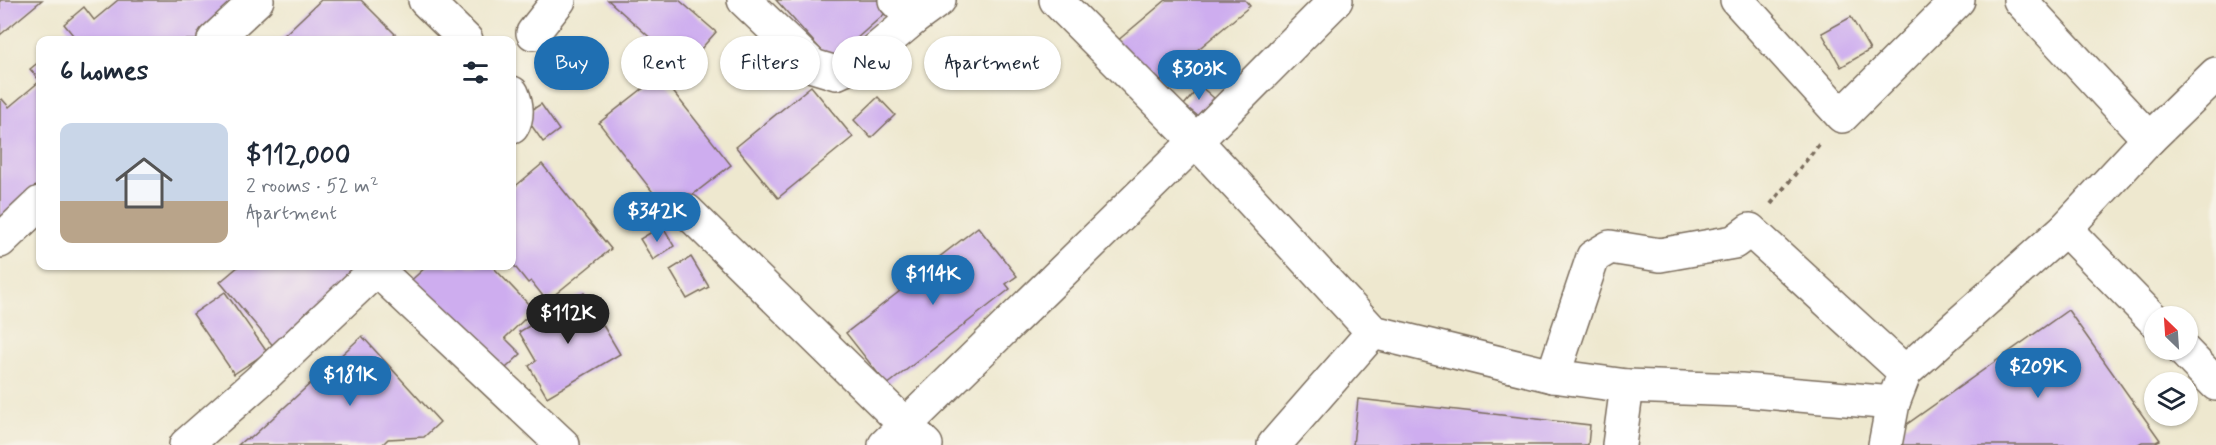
<!DOCTYPE html>
<meta charset="utf-8">
<style>
:root{--surface:#fff;--page:#f6f6f7;--text:#1f2937;--muted:#747a83;--accent:#1f6fb2}
body{margin:0;font-family:Mynerve,sans-serif;background:var(--page);color:var(--text);height:100vh;display:flex;flex-direction:column;font-size:22px;white-space:nowrap}
*{box-sizing:border-box;margin:0}
p{font-size:20px;color:var(--muted)}
.icon{flex:none;width:33px;height:33px;fill:none;stroke:currentColor;stroke-width:2;stroke-linecap:round;stroke-linejoin:round}
.map{position:relative;flex:1;overflow:hidden}
.sheet{position:absolute;left:36px;top:36px;width:480px;height:234px;display:flex;flex-direction:column;background:var(--surface);border-radius:12px;box-shadow:0 2px 4px #0004}
.sheet>*{flex:none}
.hud{position:absolute;left:534px;top:36px;width:570px;height:54px;display:flex;gap:12px}
.needle{width:39px;rotate:335deg}
.tools{position:absolute;left:2144px;top:306px;display:grid;gap:12px}
.tools a{display:grid;place-items:center;width:54px;height:54px;border-radius:50%;background:var(--surface);box-shadow:0 2px 4px #0004;font-size:30px}
.price{position:absolute;translate:-50% -51px;padding:0 14px;border-radius:21px;background:var(--accent);color:#fff;font-size:20px;line-height:39px;filter:drop-shadow(0 2px 3px #0008)}
.price::after{content:'';position:absolute;left:50%;top:36px;width:18px;height:14px;margin-left:-9px;background:inherit;clip-path:polygon(0 0,100% 0,50% 100%)}
.price.selected{background:#222;color:#fff}
ul{padding:0;list-style:none}
li{display:flex;align-items:center;gap:18px;height:150px;padding:0 24px}
li span{display:grid;place-items:center;flex:none;width:168px;height:120px;border-radius:12px;color:#555}
li>.icon{margin-inline-start:auto}
span .icon{width:72px;height:72px;fill:#fffc;stroke-width:1}
li b{font-size:26px}
h2{display:flex;justify-content:space-between;align-items:center;height:72px;padding:0 24px;font-size:26px}
.chip{padding:0 21px;border-radius:27px;background:var(--surface);box-shadow:0 2px 4px #0004;font-size:21px;line-height:54px}
.chip.selected{background:var(--accent);color:#fff}
.map>svg:first-child{display:block}
.building{fill:#ceadef}
.lines{fill:none;stroke-linecap:round;stroke-linejoin:round}
.street-casing{stroke:#7a6c5c;stroke-width:36}
.path{stroke:#7a6c5c;stroke-width:4;stroke-dasharray:4.5 4.5;stroke-linecap:butt}
.street{stroke:#fff;stroke-width:33}
</style>
<div class="map">
<svg width="2216" height="445" viewBox="0 0 2216 445">
<rect width="100%" height="100%" fill="#f7f3e8"/>
<filter id="ink" filterUnits="userSpaceOnUse"><feTurbulence type="fractalNoise" baseFrequency=".0167" numOctaves="2"/><feDisplacementMap in="SourceGraphic" scale="12" xChannelSelector="R" yChannelSelector="G"/><feConvolveMatrix kernelMatrix="1 2 1 2 8 2 1 2 1" color-interpolation-filters="sRGB"/></filter>
<filter id="wash" filterUnits="userSpaceOnUse"><feTurbulence type="fractalNoise" baseFrequency=".008" numOctaves="4" result="noise"/><feDisplacementMap in="SourceGraphic" scale="24" xChannelSelector="R" yChannelSelector="G"/><feGaussianBlur stdDeviation="1.35" result="paint"/><feColorMatrix in="noise" values="0 0 0 0 0 0 0 0 0 0 0 0 0 0 0 0 0 1.4 0 .05"/><feComposite in="paint" operator="in"/></filter>
<g filter="url(#wash)">
<rect width="100%" height="100%" fill="#eee8cf"/>
<g id="blocks">
<g class="building">
<polygon points="0,0 42,0 0,35"/>
<polygon points="118,0 269,0 220,40 66,40 73,35 64,24 84,7 94,20"/>
<polygon points="321,0 361,0 401,40 279,40"/>
<polygon points="608,0 679,0 716,32 684,68"/>
<polygon points="776,0 882,0 890,9 831,61"/>
<polygon points="1166,0 1245,0 1250,6 1147,92 1110,47"/>
<polygon points="1851,17 1870,50 1841,67 1822,33"/>
<polygon points="40,61 40,188 0,222 0,100 2,99 9,107 40,81 30,69"/>
<polygon points="660,75 731,165 669,213 599,123"/>
<polygon points="811,86 853,137 778,198 736,147"/>
<polygon points="1200,86 1214,98 1198,116 1184,105"/>
<polygon points="878,97 895,115 871,138 854,120"/>
<polygon points="541,104 559,130 543,142 524,115"/>
<polygon points="542,164 611,249 547,301 531,281 528,283 512,263 512,189"/>
<polygon points="662,226 674,246 653,260 640,239"/>
<polygon points="978,227 1017,276 1006,284 1010,289 887,385 846,333 900,291 898,289"/>
<polygon points="691,257 709,287 687,299 670,270"/>
<polygon points="239,266 374,266 275,348 220,282"/>
<polygon points="427,266 492,266 534,310 505,338 521,354 494,379 406,285"/>
<polygon points="225,292 267,352 234,374 193,314"/>
<polygon points="584,293 620,354 547,397 529,366 536,361 519,332"/>
<polygon points="2068,310 2160,440 2156,442 2142,442 2137,445 1902,445 1903,427"/>
<polygon points="362,336 440,422 424,437 388,439 382,445 238,445 245,439 251,438"/>
<polygon points="1358,399 1590,425 1588,445 1353,445"/>
</g>
</g>
</g>
<g filter="url(#ink)">
<use href="#blocks" fill-opacity="0" stroke="#7a6c5c" stroke-width="1.5"/>
<g class="lines">
<defs>
<g id="street">
<polyline points="425,0 466,40"/>
<polyline points="744,0 813,66 836,73 863,61 913,19"/>
<polyline points="895,0 913,19 939,0"/>
<polyline points="1056,0 1196,141 1373,332 1553,376 1627,386 1741,390 1893,403"/>
<polyline points="1737,0 1842,116 1958,0"/>
<polyline points="2020,0 2149,139"/>
<polyline points="533,33 559,0"/>
<polyline points="214,40 257,0"/>
<path d="M 512,93 C 517,104 518,117 512,127"/>
<polyline points="687,211 926,445"/>
<polyline points="2065,229 2154,320"/>
<polyline points="0,241 40,203"/>
<polyline points="376,269 563,445"/>
<polyline points="2183,350 2216,384"/>
<polyline points="1553,376 1593,257 1610,247 1660,255 1734,242 1750,230 1905,372"/>
<polyline points="186,445 259,381 380,266"/>
<polyline points="885,445 1196,141 1336,0"/>
<polyline points="1274,445 1373,332"/>
<polyline points="1619,445 1627,386"/>
<polyline points="1885,445 1893,403 1905,372 2065,229 2149,139 2216,74"/>
</g>
</defs>
<use href="#street" class="street-casing"/>
<polyline class="path" points="1771,204 1821,142"/>
<use href="#street" class="street"/>
</g>
</g>
</svg>
<div class="tools">
<a><svg class="needle" viewBox="-14 -14 28 28"><path d="M0-13l5 13h-10z" fill="#e53935"/><path d="M0 13l5-13h-10z" fill="#747a83"/></svg></a>
<a><svg class="icon" aria-label="layers" viewBox="0 0 24 24"><path d="M12 4l9 5-9 5-9-5zM3 14l9 5 9-5"/></svg></a>
</div>
<b class="price" style="left:1199px;top:101px">$303K</b>
<b class="price" style="left:657px;top:243px">$342K</b>
<b class="price" style="left:933px;top:306px">$114K</b>
<b class="price selected" style="left:568px;top:345px">$112K</b>
<b class="price" style="left:2038px;top:399px">$209K</b>
<b class="price" style="left:350px;top:407px">$181K</b>
<div class="hud">
<a class="chip selected">Buy</a>
<a class="chip">Rent</a>
<a class="chip">Filters</a>
<a class="chip">New</a>
<a class="chip">Apartment</a>
</div>
<section class="sheet">
<h2>6 homes<svg class="icon" aria-label="filters" viewBox="0 0 24 24"><path d="M4 7h16M4 17h16"/><circle cx="9" cy="7" r="2"/><circle cx="15" cy="17" r="2"/></svg></h2>
<ul>
<li><span style="background:linear-gradient(#c9d6e8 65%,#b9a48a 0)"><svg class="icon" aria-label="home" viewBox="0 0 24 24"><path d="M3 11l9-7 9 7M6 9v11h12V9"/></svg></span><div><b>$112,000</b><p>2 rooms · 52 m²</p><p>Apartment</p></div></li>
</ul>
</section>
</div>
